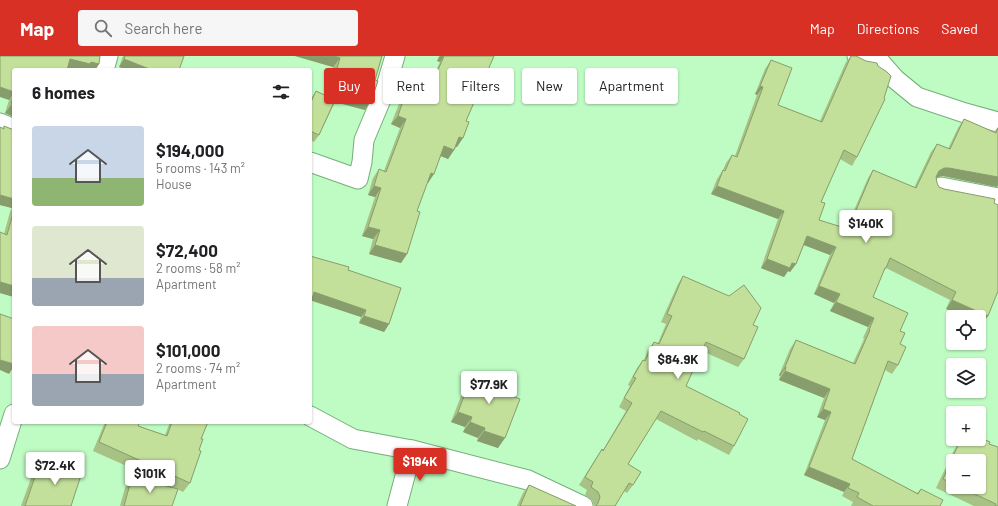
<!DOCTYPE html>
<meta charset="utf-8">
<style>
:root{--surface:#fff;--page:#f6f6f6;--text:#202124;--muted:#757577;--accent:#d93025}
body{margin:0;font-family:Barlow,sans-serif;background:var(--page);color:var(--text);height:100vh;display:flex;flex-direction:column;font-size:15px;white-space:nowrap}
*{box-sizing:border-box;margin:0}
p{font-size:13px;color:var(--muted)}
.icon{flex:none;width:22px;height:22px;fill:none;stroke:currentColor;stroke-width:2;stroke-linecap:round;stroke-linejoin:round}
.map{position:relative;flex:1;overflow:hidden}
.drawer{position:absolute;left:12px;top:12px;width:300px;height:356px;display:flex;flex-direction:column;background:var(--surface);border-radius:4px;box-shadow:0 1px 3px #0004}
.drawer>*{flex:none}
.guide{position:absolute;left:324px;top:12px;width:380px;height:36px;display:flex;gap:8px}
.tools{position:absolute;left:946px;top:254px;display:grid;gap:8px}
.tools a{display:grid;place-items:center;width:40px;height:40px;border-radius:4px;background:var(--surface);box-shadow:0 1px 3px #0004;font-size:20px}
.price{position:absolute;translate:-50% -34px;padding:0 9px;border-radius:4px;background:#fff;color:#222;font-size:13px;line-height:26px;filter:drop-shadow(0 1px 2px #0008)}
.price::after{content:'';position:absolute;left:50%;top:24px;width:12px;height:9px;margin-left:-6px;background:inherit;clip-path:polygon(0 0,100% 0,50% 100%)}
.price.current{background:var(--accent);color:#fff}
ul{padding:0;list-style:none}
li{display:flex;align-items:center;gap:12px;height:100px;padding:0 20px}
li span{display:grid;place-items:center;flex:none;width:112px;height:80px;border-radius:4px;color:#555}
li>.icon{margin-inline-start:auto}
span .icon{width:48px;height:48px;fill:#fffc;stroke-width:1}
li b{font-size:17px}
h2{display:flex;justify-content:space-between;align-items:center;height:48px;padding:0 20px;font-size:17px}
.chip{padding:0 14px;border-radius:4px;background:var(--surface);box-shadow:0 1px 3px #0004;font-size:14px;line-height:36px}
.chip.current{background:var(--accent);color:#fff}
header{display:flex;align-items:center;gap:24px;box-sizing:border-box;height:56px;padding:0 20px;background:var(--accent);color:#fff}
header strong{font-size:19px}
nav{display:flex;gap:22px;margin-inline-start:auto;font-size:14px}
.search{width:280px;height:36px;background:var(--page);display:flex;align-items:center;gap:10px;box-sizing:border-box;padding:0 14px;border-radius:4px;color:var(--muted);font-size:15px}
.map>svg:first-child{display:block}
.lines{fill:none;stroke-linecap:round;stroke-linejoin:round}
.minor-casing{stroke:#75af7a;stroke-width:21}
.minor{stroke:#fff;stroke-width:19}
.wall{fill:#a8c184;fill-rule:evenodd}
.shaded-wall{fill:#889d6c}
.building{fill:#c3e09a;stroke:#889d6c}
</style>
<header>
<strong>Map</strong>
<div class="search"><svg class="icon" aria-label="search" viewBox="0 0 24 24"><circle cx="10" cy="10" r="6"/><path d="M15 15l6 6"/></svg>Search here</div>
<nav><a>Map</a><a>Directions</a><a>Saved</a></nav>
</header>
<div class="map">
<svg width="998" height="450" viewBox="0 0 998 450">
<rect width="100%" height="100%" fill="#befcc3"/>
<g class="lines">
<defs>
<g id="minor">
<polyline points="857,0 881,7 895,23 917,41 965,57 998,66"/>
<polyline points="104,14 108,0"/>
<polyline points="0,67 14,73"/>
<polyline points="310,106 358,123 362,106 364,84 385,34 395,0"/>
<polyline points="941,131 998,142"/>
<polyline points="310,360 353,383 412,394 528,424 583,450"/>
<polyline points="0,403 14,358"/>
<polyline points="397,450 412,394"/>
</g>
</defs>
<use href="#minor" class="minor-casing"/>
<use href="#minor" class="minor"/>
</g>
<g class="wall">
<polygon points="0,0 99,3 99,8 95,14 75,14 68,12 14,61 5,57 9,44"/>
<polygon points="123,0 184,0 119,11"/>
<polygon points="295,0 382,0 375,24 371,45 365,54 335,46 319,79 314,86 310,84 310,44 316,35 325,40 333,11"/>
<polygon points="439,0 494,0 466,65 457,91 456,91 448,103 441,100 428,127 427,126 417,155 407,198 401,207 369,198 373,183 362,180 375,141 368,139 373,122 379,113 384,115 400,72 391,68 399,48 405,39 418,44 422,35 429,27 430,27 440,6 437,5"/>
<polygon points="851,0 856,0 857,101 852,110 840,103 821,146 819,164 846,173 868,122 873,114 914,132 931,96 937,88 948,93 958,72 964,63 994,76 998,71 998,129 997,131 943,120 938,121 936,122 937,127 939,131 944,133 994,147 988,260 982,268 979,266 979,261 946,253 950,244 886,212 882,218 873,241 900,275 900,288 898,309 892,318 885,314 852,403 917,437 921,433 940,450 851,450 853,446 842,440 844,436 804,419 825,364 817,361 824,342 779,324 780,320 779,319 790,293 796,284 853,307 864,283 863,282 868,271 830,255 834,247 814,238 830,199 804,189 796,208 790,216 788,215 784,221 761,212 778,163 711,138 717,123 723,114 726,107 732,99 735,100 757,39 755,38 765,13 771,4 778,49 820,65 846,6"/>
<polygon points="4,70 14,74 14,241 0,237 0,176 4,178 10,156 12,152 0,149 0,71 3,72"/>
<polygon points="310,200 348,214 389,268 384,276 359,267 361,261 312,245"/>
<polygon points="683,220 753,269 744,303 738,311 702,295 686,330 739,358 734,390 729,399 698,383 697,385 656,363 628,408 633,429 627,437 624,435 615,450 594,450 592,444 585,439 587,434 579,429 596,402 602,393 603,394 626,355 619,351 630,330 628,329 637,312 643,304 644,304 648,294 654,286 658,287 666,268 661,266 678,228"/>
<polygon points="473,317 509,339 498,392 477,385 478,382 463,376 465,371 451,366 466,327"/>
<polygon points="105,366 140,366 138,370 165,379 170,366 208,366 201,383 199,394 190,427 183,436 177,433 172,450 120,450 125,432 132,421 176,432 93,395"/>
<path d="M 963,383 L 979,383 L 989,388 L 998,450 L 974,450 L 936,432 L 954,394 L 960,385 L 961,385 ZM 953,405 L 979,431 L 953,431 Z"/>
<polygon points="45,407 61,412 65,407 71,450 21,450 31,422 38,412 41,413"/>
<polygon points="529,429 576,450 517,450 523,437"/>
</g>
<g class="shaded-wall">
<polygon points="295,0 334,0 340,2 333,11"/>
<polygon points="440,0 444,0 440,6 437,5"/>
<polygon points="70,3 91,6 99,8 95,14 75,14 64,11"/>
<polygon points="124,3 152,14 127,14 119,11"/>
<polygon points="760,30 763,31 757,39 755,38"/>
<polygon points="0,31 14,36 9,44 0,41"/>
<polygon points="331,34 371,45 365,54 324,43"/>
<polygon points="11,49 14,50 14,61 5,57"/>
<polygon points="398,60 406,63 400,72 391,68"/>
<polygon points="459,81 463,82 457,91 453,90"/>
<polygon points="444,90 454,94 448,103 438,99"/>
<polygon points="944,112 949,112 998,121 998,129 997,131 943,120 938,121 933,124 939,115"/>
<polygon points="431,117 434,118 428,127 425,125"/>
<polygon points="374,130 381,132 375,141 368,139"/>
<polygon points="717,130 784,155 778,163 711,138"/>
<polygon points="0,139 14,143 14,150 12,152 0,149"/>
<polygon points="368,171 380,174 373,183 362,180"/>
<polygon points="807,180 836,191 830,199 801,188"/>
<polygon points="375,189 407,198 401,207 369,198"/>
<polygon points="767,203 792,207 796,208 790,216 788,215 784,221 761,212"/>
<polygon points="0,226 14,230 14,241 0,237"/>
<polygon points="819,230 840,238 834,247 814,238"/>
<polygon points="314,236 366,254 361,261 310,244"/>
<polygon points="952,244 988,260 982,268 979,266 979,261 966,261 946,253"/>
<polygon points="836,246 874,262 868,271 830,255"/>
<polygon points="364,260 389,268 384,276 359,267"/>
<polygon points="0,304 14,308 14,310 9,318 0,314"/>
<polygon points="785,311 786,311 780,320 779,319"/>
<polygon points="785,315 830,333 824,342 779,324"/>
<polygon points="823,353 831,356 825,364 817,361"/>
<polygon points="458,356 472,361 465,371 451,366"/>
<polygon points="470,366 485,372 478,382 463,376"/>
<polygon points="484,375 505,382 498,392 477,385"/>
<polygon points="809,411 850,428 844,436 804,419"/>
</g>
<g class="building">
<polygon points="0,0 100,0 99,8 91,6 90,8 70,3 67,14 14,14 14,36 0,31"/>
<polygon points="125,0 184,0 179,14 152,14 124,3"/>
<polygon points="334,0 382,0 375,24 378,25 371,45 331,34 340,2"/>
<polygon points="444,0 494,0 466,65 469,66 463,82 459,81 454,94 444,90 434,118 431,117 417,155 420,156 407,198 375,189 380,174 368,171 381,132 374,130 379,113 386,116 406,63 398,60 405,39 420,45 429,27 432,28"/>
<polygon points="851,0 856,0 866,5 877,7 878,10 887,16 891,20 884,42 885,43 857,101 844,94 821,146 825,147 819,164 848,173 873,114 916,132 937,88 950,93 964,63 996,77 998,72 998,121 949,112 944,112 939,115 936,121 937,127 939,131 944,133 995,143 994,147 998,149 998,235 988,260 952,244 956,236 890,202 886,212 885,212 873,241 908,257 900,275 905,277 900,288 906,291 898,309 888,305 852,403 918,438 921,433 943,444 940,450 873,450 857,441 859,437 848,432 850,428 809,411 831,356 823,353 830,333 785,315 786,311 785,311 796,284 855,308 870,274 869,274 874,262 836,246 840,238 819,230 836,191 807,180 796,208 792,207 790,212 767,203 784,155 717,130 723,114 725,115 732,99 737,101 763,31 760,30 771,4 792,12 778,49 822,66"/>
<polygon points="316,35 335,44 319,79 310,75 310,48"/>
<polygon points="14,37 14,50 11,49"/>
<polygon points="4,70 14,74 14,143 0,139 0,71 4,73"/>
<polygon points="14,154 14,230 0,226 0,176 7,179"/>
<polygon points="310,200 349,211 348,214 401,232 389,268 364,260 366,254 314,236 310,250"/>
<polygon points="683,220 729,240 744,229 761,252 753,269 758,271 744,303 706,286 686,330 740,357 739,358 748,363 734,390 704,375 703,376 661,355 628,408 641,416 633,429 629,427 615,450 596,450 598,447 600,441 598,436 591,431 593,426 585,421 602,393 603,395 632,347 624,342 636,322 633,321 643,304 645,305 654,286 659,288 672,260 667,258"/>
<polygon points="0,258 14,263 14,308 0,304"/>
<polygon points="473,317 512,332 509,339 520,343 505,382 484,375 485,372 470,366 472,361 458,356"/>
<polygon points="107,366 140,366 138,370 167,380 172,366 208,366 201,383 203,383 199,394 201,395 190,427 99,386"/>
<polygon points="979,381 990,386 989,388 998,391 998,450 995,450 996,448 960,431 979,431 979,405 953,405 953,428 943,423 960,385 963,386 964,383 979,383"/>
<polygon points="45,407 63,413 65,407 83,413 71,450 25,450 38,412 43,413"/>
<polygon points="132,421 178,433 172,450 124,450"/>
<polygon points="529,429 576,450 520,450"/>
</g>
</svg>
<div class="tools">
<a><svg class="icon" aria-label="locate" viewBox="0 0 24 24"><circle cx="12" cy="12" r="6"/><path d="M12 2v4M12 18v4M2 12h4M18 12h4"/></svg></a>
<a><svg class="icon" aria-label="layers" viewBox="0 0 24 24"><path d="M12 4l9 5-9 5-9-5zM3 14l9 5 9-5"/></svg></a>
<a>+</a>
<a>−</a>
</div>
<b class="price" style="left:866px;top:188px">$140K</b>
<b class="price" style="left:678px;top:324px">$84.9K</b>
<b class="price" style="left:489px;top:349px">$77.9K</b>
<b class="price current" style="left:420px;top:426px">$194K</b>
<b class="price" style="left:55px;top:430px">$72.4K</b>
<b class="price" style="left:150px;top:438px">$101K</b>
<div class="guide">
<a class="chip current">Buy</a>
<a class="chip">Rent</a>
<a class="chip">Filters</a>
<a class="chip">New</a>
<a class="chip">Apartment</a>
</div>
<section class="drawer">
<h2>6 homes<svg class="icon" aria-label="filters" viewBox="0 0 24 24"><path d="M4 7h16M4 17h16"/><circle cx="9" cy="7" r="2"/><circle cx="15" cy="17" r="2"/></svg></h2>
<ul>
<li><span style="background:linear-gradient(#c9d6e8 65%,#8fb573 0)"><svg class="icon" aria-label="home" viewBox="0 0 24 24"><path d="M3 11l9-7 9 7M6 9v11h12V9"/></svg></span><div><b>$194,000</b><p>5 rooms · 143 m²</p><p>House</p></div></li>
<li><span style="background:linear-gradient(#dfe7d0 65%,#9aa5b1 0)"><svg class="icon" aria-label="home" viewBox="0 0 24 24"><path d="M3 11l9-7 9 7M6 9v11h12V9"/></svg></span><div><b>$72,400</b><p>2 rooms · 58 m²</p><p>Apartment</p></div></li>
<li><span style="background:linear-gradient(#f6c9c9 60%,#9aa5b1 0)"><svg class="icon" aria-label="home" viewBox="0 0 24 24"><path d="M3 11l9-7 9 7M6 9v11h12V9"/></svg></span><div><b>$101,000</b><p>2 rooms · 74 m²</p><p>Apartment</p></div></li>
</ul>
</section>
</div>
